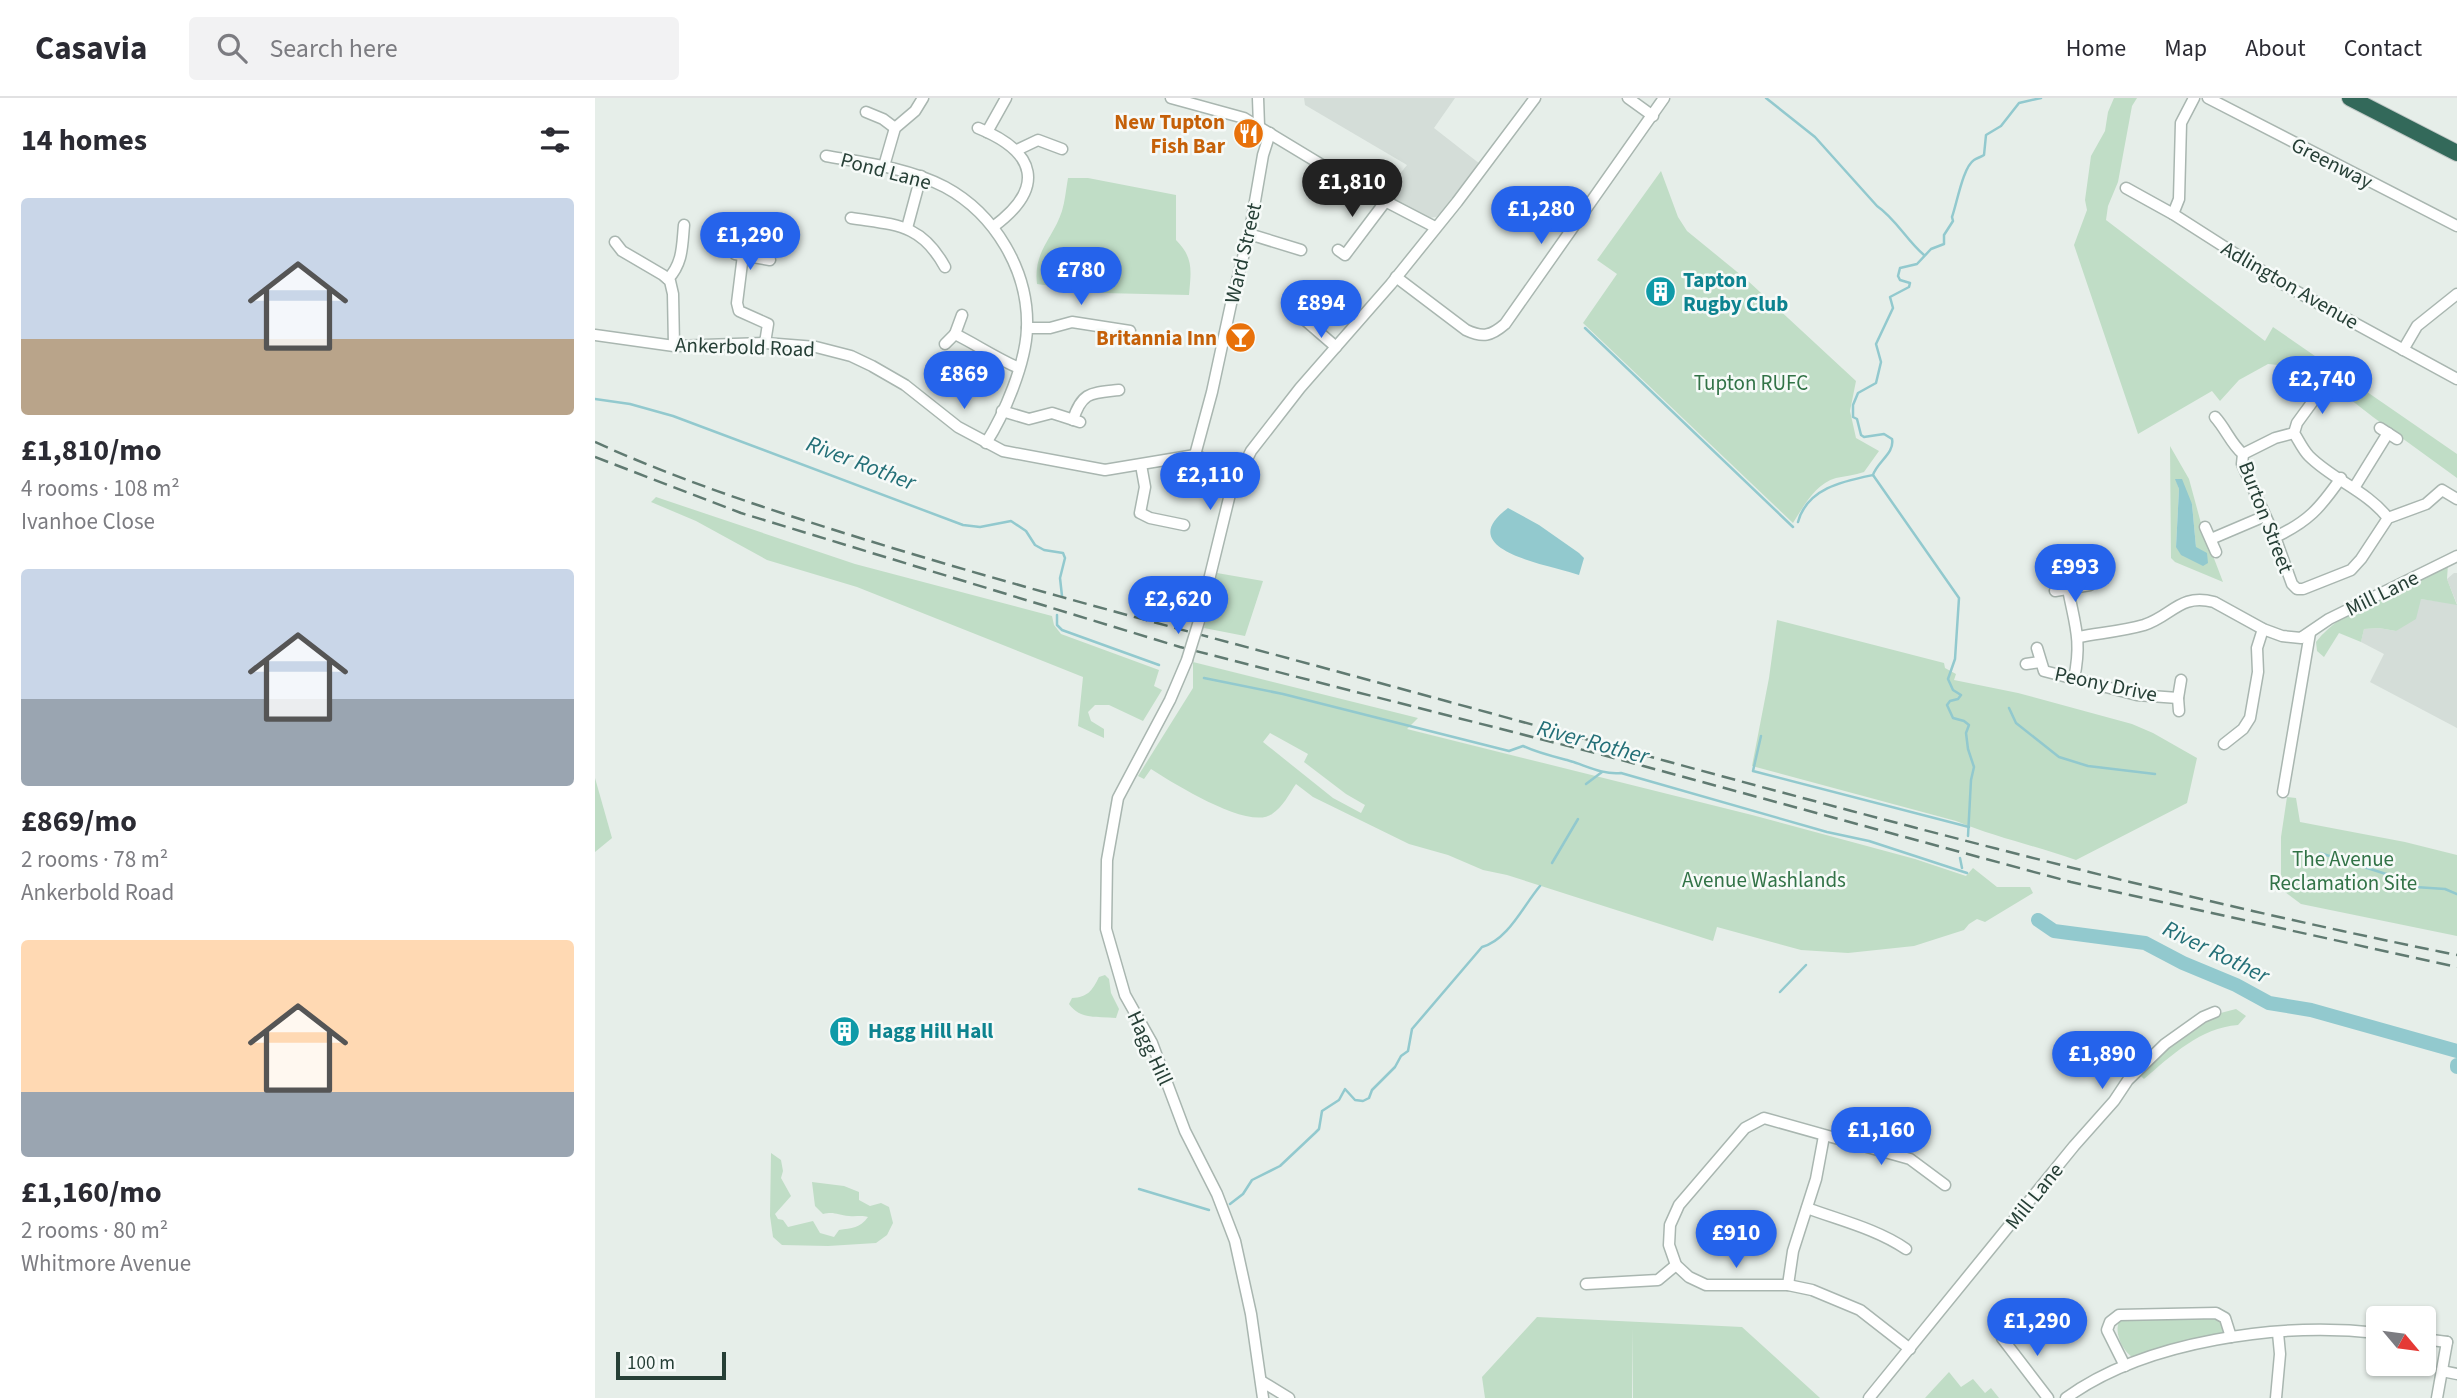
<!DOCTYPE html>
<meta charset="utf-8">
<style>
:root{--surface:#fff;--page:#f2f2f3;--text:#2b2b33;--muted:#7c7c81;--line:#e1e1e2;--accent:#2563eb}
body{margin:0;font-family:"Source Sans 3",sans-serif;background:var(--page);color:var(--text);height:100vh;display:flex;flex-direction:column;font-size:26px;white-space:nowrap}
*{box-sizing:border-box;margin:0}
p{font-size:23px;color:var(--muted)}
.icon{flex:none;width:38px;height:38px;fill:none;stroke:currentColor;stroke-width:2;stroke-linecap:round;stroke-linejoin:round}
.map{position:relative;flex:1;overflow:hidden}
.panel{display:flex;flex-direction:column;background:var(--surface);width:595px}
.panel>*{flex:none}
.needle{width:46px;rotate:119deg}
.buttons{position:absolute;left:1771px;top:1208px;display:grid;gap:14px}
.buttons a{display:grid;place-items:center;width:70px;height:70px;border-radius:7px;background:var(--surface);box-shadow:0 2px 5px #0004;font-size:35px}
.scale{position:absolute;left:21px;bottom:18px;width:110px;box-sizing:border-box;padding-left:7px;border:4px solid #263f36;border-top:0;font-size:19px;line-height:24px;white-space:nowrap;color:#263f36;-webkit-text-stroke:5px #f6faf8;paint-order:stroke}
.price{position:absolute;translate:-50% -60px;padding:0 16px;border-radius:24px;background:var(--accent);color:#fff;font-size:23px;line-height:46px;filter:drop-shadow(0 2px 4px #0008)}
.price::after{content:'';position:absolute;left:50%;top:42px;width:21px;height:16px;margin-left:-10px;background:inherit;clip-path:polygon(0 0,100% 0,50% 100%)}
.price.on{background:#222;color:#fff}
ul{padding:0;list-style:none}
li{display:grid;align-content:center;gap:14px;height:371px;padding:0 21px}
li span{display:grid;place-items:center;height:217px;border-radius:7px;color:#555}
li>.icon{margin-inline-start:auto}
span .icon{width:126px;height:126px;fill:#fffc;stroke-width:1}
li b{font-size:30px}
h2{display:flex;justify-content:space-between;align-items:center;height:84px;padding:0 21px;font-size:30px}
header{display:flex;align-items:center;gap:42px;box-sizing:border-box;height:98px;padding:0 35px;background:var(--surface);border-bottom:2px solid var(--line)}
header strong{font-size:33px}
nav{display:flex;gap:38px;margin-inline-start:auto;font-size:24px}
.search{width:490px;height:63px;background:var(--page);display:flex;align-items:center;gap:18px;box-sizing:border-box;padding:0 24px;border-radius:7px;color:var(--muted);font-size:26px}
main{display:flex;flex:1;min-height:0}
.map>svg:first-child{display:block}
.built{fill:#d4ddd8}
.green{fill:#c0ddc6;fill-rule:evenodd}
.water{fill:#92c9ce}
.lines{fill:none;stroke-linecap:round;stroke-linejoin:round}
.stream{stroke:#92c9ce;stroke-width:2.5}
.river{stroke:#92c9ce;stroke-width:14}
.minor-casing{stroke:#a9b6b0;stroke-width:13}
.highway-casing{stroke:#c2c9c7;stroke-width:18}
.minor{stroke:#fff;stroke-width:10}
.highway{stroke:#33695a;stroke-width:16}
.rail{stroke:#607a71;stroke-width:2.5;stroke-dasharray:14 7;stroke-linecap:butt}
.minor-bridge-casing{stroke:#a9b6b0;stroke-width:13;stroke-linecap:butt}
.minor-bridge{stroke:#fff;stroke-width:10}
.labels{text-anchor:middle;dominant-baseline:central;stroke-width:5;stroke-linejoin:round;paint-order:stroke}
.food-label{font-size:21px;font-weight:bold;fill:#c56008;stroke:#f6faf8;text-anchor:end}
.street-label{font-size:21px;fill:#263f36;stroke:#f6faf8}
.culture-label{font-size:21px;font-weight:bold;fill:#0d838f;stroke:#f6faf8;text-anchor:start}
.park-label{font-size:21px;fill:#327347;stroke:#f6faf8}
.water-label{font-size:23px;font-style:italic;fill:#236f77;stroke:#f6faf8}
</style>
<header>
<strong>Casavia</strong>
<div class="search"><svg class="icon" aria-label="search" viewBox="0 0 24 24"><circle cx="10" cy="10" r="6"/><path d="M15 15l6 6"/></svg>Search here</div>
<nav><a>Home</a><a>Map</a><a>About</a><a>Contact</a></nav>
</header>
<main>
<section class="panel">
<h2>14 homes<svg class="icon" aria-label="filters" viewBox="0 0 24 24"><path d="M4 7h16M4 17h16"/><circle cx="9" cy="7" r="2"/><circle cx="15" cy="17" r="2"/></svg></h2>
<ul>
<li><span style="background:linear-gradient(#c9d6e8 65%,#b9a48a 0)"><svg class="icon" aria-label="home" viewBox="0 0 24 24"><path d="M3 11l9-7 9 7M6 9v11h12V9"/></svg></span><div><b>£1,810/mo</b><p>4 rooms · 108 m²</p><p>Ivanhoe Close</p></div></li>
<li><span style="background:linear-gradient(#c9d6e8 60%,#9aa5b1 0)"><svg class="icon" aria-label="home" viewBox="0 0 24 24"><path d="M3 11l9-7 9 7M6 9v11h12V9"/></svg></span><div><b>£869/mo</b><p>2 rooms · 78 m²</p><p>Ankerbold Road</p></div></li>
<li><span style="background:linear-gradient(#ffd9b3 70%,#9aa5b1 0)"><svg class="icon" aria-label="home" viewBox="0 0 24 24"><path d="M3 11l9-7 9 7M6 9v11h12V9"/></svg></span><div><b>£1,160/mo</b><p>2 rooms · 80 m²</p><p>Whitmore Avenue</p></div></li>
</ul>
</section>
<div class="map">
<svg width="1862" height="1300" viewBox="0 0 1862 1300">
<rect width="100%" height="100%" fill="#e6eee9"/>
<g class="built">
<polygon points="709,0 860,0 839,30 885,66 849,113 841,119 834,120 789,96 812,67 710,7"/>
<polygon points="1859,475 1862,475 1862,630 1775,584 1789,556 1766,544 1769,531 1784,530 1801,533 1826,501 1862,506 1852,481"/>
</g>
<g class="green">
<polygon points="1519,0 1542,0 1537,8 1523,84 1513,108 1511,122 1670,243 1678,229 1862,356 1862,380 1778,319 1715,270 1673,266 1644,282 1625,303 1617,293 1543,336 1479,147 1492,112 1490,102 1496,58 1510,33 1513,14"/>
<path d="M 1066,73 L 1083,119 L 1092,133 L 1152,182 L 1261,283 L 1255,313 L 1261,340 L 1284,353 L 1269,374 C 1260,377 1250,378 1241,380 C 1220,386 1209,408 1198,425 L 988,225 L 1022,176 L 1002,162 Z"/>
<path d="M 473,80 L 493,80 L 581,97 L 581,142 C 599,160 596,173 594,197 L 507,195 L 442,186 C 438,153 458,141 467,113 C 470,103 471,91 473,80 Z"/>
<path d="M 1575,348 L 1594,381 L 1607,429 L 1628,484 L 1580,464 L 1576,460 ZM 1581,382 L 1597,406 L 1601,449 L 1581,449 L 1584,391 Z"/>
<polygon points="61,399 260,466 457,518 459,527 466,536 564,572 559,588 567,592 548,623 514,607 500,607 493,614 496,623 509,631 509,640 483,628 488,579 262,489 172,462 101,423 56,404"/>
<path d="M 1853,466 L 1852,481 L 1862,507 L 1826,501 L 1821,521 L 1801,533 L 1784,530 L 1769,531 L 1766,544 L 1744,535 L 1729,559 L 1722,553 L 1721,544 C 1748,509 1812,486 1853,466 Z"/>
<polygon points="622,475 668,483 650,538 609,530"/>
<path d="M 1182,522 L 1349,565 L 1350,570 L 1361,576 L 1359,582 L 1423,595 L 1537,626 L 1558,635 L 1602,660 L 1592,705 L 1481,762 C 1441,748 1400,739 1361,723 L 1157,668 L 1174,580 Z"/>
<path d="M 598,564 L 823,620 L 812,631 L 1157,717 L 1320,761 L 1371,778 L 1378,770 L 1402,789 L 1435,789 L 1438,795 L 1390,824 L 1382,821 L 1374,826 L 1369,832 L 1319,848 L 1253,855 L 1206,852 L 1122,829 L 1118,843 L 912,777 L 888,772 L 853,757 L 814,746 L 718,699 L 701,686 C 694,696 688,709 677,716 C 654,733 578,685 556,671 L 549,681 L 543,678 L 598,590 ZM 675,635 L 713,656 L 709,664 L 751,696 L 770,707 L 766,715 L 738,700 L 668,644 Z"/>
<polygon points="0,680 17,740 0,754"/>
<polygon points="1692,699 1701,700 1705,724 1810,744 1862,757 1862,838 1706,806 1686,791 1686,739"/>
<path d="M 510,877 L 514,881 L 516,895 L 524,911 L 521,920 C 503,918 485,922 474,906 L 477,900 C 493,899 497,893 504,879 Z"/>
<path d="M 1641,911 L 1651,918 L 1643,927 C 1605,930 1577,957 1549,981 L 1544,976 L 1575,946 L 1614,918 Z"/>
<path d="M 176,1055 L 186,1062 L 188,1073 L 186,1080 L 196,1098 L 180,1116 L 183,1121 L 188,1122 L 193,1129 L 218,1123 L 225,1135 L 239,1139 L 244,1132 C 257,1130 265,1130 273,1119 C 266,1117 261,1119 254,1118 C 243,1117 239,1113 228,1116 L 220,1108 L 217,1084 L 249,1088 L 264,1094 L 264,1102 L 275,1108 L 286,1105 L 294,1109 L 298,1125 L 292,1137 L 281,1145 L 233,1148 L 187,1147 L 178,1139 L 175,1118 Z"/>
<polygon points="942,1219 1147,1229 1225,1300 1038,1300 1037,1230 1037,1300 890,1300 887,1279"/>
<path d="M 1615,1219 L 1623,1221 L 1630,1230 L 1628,1235 L 1623,1238 L 1539,1260 C 1527,1254 1517,1231 1526,1221 Z"/>
<polygon points="1354,1274 1366,1289 1378,1281 1390,1295 1396,1290 1404,1300 1330,1300"/>
</g>
<g class="water">
<polygon points="1580,381 1587,381 1597,406 1601,449 1612,455 1613,465 1608,468 1586,457 1581,449 1584,391"/>
<path d="M 913,410 L 944,427 L 984,455 L 989,460 L 984,477 C 956,467 855,453 913,410 Z"/>
</g>
<g class="lines">
<g class="stream">
<path d="M 1171,0 L 1220,39 L 1282,108 C 1301,121 1312,143 1329,157"/>
<polyline points="990,230 1198,429"/>
<polyline points="0,301 35,306 78,318 368,427 385,429 416,423 431,433 440,447 449,452 468,455 470,460 465,480 467,498"/>
<path d="M 1203,424 C 1212,390 1249,383 1278,377"/>
<polyline points="462,517 462,527 467,532 564,567"/>
<path d="M 609,580 L 688,596 L 914,653 L 928,648 C 943,655 956,658 972,662 C 990,667 1007,677 1026,675 L 1232,734 L 1274,743 L 1372,775"/>
<polyline points="1414,610 1421,625 1464,659 1493,668 1560,676"/>
<polyline points="1166,638 1158,673 1374,729"/>
<polyline points="991,686 1007,674"/>
<path d="M 1373,738 L 1376,682 L 1379,669 L 1373,651 L 1371,635 L 1374,627 L 1369,623 L 1358,620 L 1352,607 L 1355,603 L 1363,601 L 1366,597 L 1358,592 L 1353,581 L 1360,561 L 1364,500 L 1278,377 C 1282,364 1300,355 1297,341 L 1289,336 L 1269,339 L 1266,337 L 1262,321 L 1258,319 L 1258,307 L 1263,295 L 1281,285 L 1286,264 L 1281,246 L 1298,210 L 1295,199 L 1314,189 L 1315,185 L 1305,182 L 1303,178 L 1305,170 L 1322,166 L 1336,151 L 1349,146 L 1349,137 L 1358,123 L 1357,119 C 1362,105 1368,69 1379,62 C 1382,60 1386,59 1389,57 L 1391,37 L 1406,28 L 1424,5 L 1446,0"/>
<polyline points="1725,755 1791,776 1820,789 1850,791 1862,796"/>
<polyline points="1365,760 1367,770"/>
<polyline points="957,765 983,721"/>
<polyline points="1185,894 1211,867"/>
<polyline points="544,1091 614,1112"/>
<path d="M 635,1106 L 648,1096 L 657,1082 L 685,1068 L 720,1035 L 724,1031 L 727,1013 L 744,1002 L 750,991 L 760,1002 L 768,1003 L 774,1000 L 777,992 L 800,969 L 806,958 L 813,953 L 817,931 L 887,849 C 913,842 928,808 945,788"/>
</g>
<g class="river">
<polyline points="1443,822 1459,833 1550,845 1588,865 1641,887 1674,905 1716,912 1862,953"/>
<polyline points="1862,967 1862,969"/>
</g>
<defs>
<g id="minor">
<polyline points="576,0 649,20 765,90 840,129"/>
<polyline points="663,0 664,28"/>
<polyline points="1033,0 1058,18"/>
<polyline points="1613,0 1862,128"/>
<polyline points="271,14 288,21 300,30"/>
<path d="M 383,30 C 442,54 451,90 398,129"/>
<polyline points="392,34 411,0"/>
<polyline points="422,52 443,42 467,51"/>
<path d="M 231,58 C 271,65 313,70 350,89 C 400,116 434,173 432,230 C 431,265 409,317 391,345"/>
<polyline points="289,68 300,30 320,13 328,0"/>
<polyline points="1531,90 1578,116 1686,185 1862,281"/>
<polyline points="1578,116 1584,101 1586,25 1599,0"/>
<path d="M 256,120 C 300,127 326,125 350,169"/>
<polyline points="312,130 326,78"/>
<polyline points="654,136 706,152"/>
<polyline points="20,144 27,153 68,177 75,183 78,196 79,248"/>
<polyline points="743,152 750,157 790,104"/>
<polyline points="140,156 175,162"/>
<polyline points="148,157 142,205 144,213 173,226 170,245"/>
<path d="M 801,179 L 871,232 C 888,240 896,238 910,226 L 1069,0"/>
<path d="M 73,181 C 88,165 87,148 89,127"/>
<polyline points="719,197 703,216 741,249"/>
<polyline points="432,230 455,230 477,224 535,233"/>
<polyline points="360,236 367,217"/>
<polyline points="0,237 79,248 170,245 221,249 256,258 277,268 310,287 363,329 408,353 510,372 600,357 643,376"/>
<path d="M 350,246 L 360,236 C 382,247 401,260 424,270"/>
<polyline points="1808,252 1822,228 1862,196"/>
<polyline points="1721,282 1738,295"/>
<path d="M 1729,288 L 1702,325 L 1699,335 C 1704,343 1708,352 1714,358 C 1738,382 1772,393 1793,420"/>
<polyline points="407,313 434,321 457,315 485,324"/>
<path d="M 1620,319 C 1631,331 1636,346 1648,356 L 1647,366 L 1680,439 L 1697,486 L 1702,491 L 1708,491 L 1756,472 L 1766,461 L 1793,420 L 1831,406 L 1847,392 L 1862,401"/>
<path d="M 478,322 C 487,293 497,295 524,292"/>
<polyline points="1785,330 1802,341"/>
<polyline points="1648,356 1680,340 1699,335"/>
<polyline points="600,357 617,294 636,206 655,132 668,57 675,35"/>
<polyline points="546,367 550,389 545,415 555,420 589,427"/>
<polyline points="1759,390 1793,335"/>
<polyline points="1610,429 1621,454"/>
<path d="M 1680,439 C 1713,424 1725,410 1746,380"/>
<polyline points="1616,441 1670,418"/>
<path d="M 1473,491 C 1480,528 1487,542 1479,581"/>
<polyline points="1460,493 1495,487"/>
<polyline points="604,523 635,396 656,353 705,290 796,186 862,104 940,0"/>
<path d="M 1484,539 C 1505,535 1528,533 1549,527 C 1577,518 1585,495 1619,504 L 1668,531 L 1687,538 L 1706,540 L 1734,521 L 1862,458"/>
<polyline points="1442,550 1449,573 1542,597 1583,600"/>
<polyline points="592,562 575,602 523,700 512,762 511,831 530,897 557,945 590,1033 622,1096 640,1143 656,1216 668,1300"/>
<polyline points="1431,566 1445,564"/>
<polyline points="1584,613 1583,600 1586,582"/>
<polyline points="1629,646 1648,631 1655,620 1663,574 1662,550 1668,531"/>
<polyline points="1688,694 1715,535"/>
<polyline points="1229,1038 1221,1081 1198,1153 1193,1187 1217,1192 1265,1212 1315,1251"/>
<path d="M 1212,1110 C 1244,1122 1282,1131 1311,1151"/>
<polyline points="991,1186 1063,1182 1081,1167"/>
<polyline points="1193,1187 1111,1187 1094,1179 1081,1167 1074,1147 1075,1127 1084,1107 1150,1030 1169,1020 1315,1061 1350,1087"/>
<polyline points="1407,1240 1453,1300"/>
<polyline points="1829,1241 1852,1244"/>
<polyline points="1530,1268 1512,1232 1515,1224 1524,1217 1621,1215 1630,1220 1636,1239"/>
<polyline points="1847,1273 1862,1276"/>
<polyline points="666,1283 694,1300"/>
<polyline points="1274,1300 1479,1048 1519,1003 1533,982 1570,946 1608,919 1620,914"/>
<path d="M 1471,1300 C 1551,1242 1687,1224 1783,1235"/>
<polyline points="1681,1300 1685,1256 1683,1235"/>
<polyline points="1842,1300 1852,1244"/>
</g>
<polyline id="highway" points="1755,0 1862,55"/>
</defs>
<use href="#minor" class="minor-casing"/>
<use href="#highway" class="highway-casing"/>
<use href="#minor" class="minor"/>
<use href="#highway" class="highway"/>
<g class="rail">
<path d="M 0,344 C 86,383 175,412 265,440 C 432,492 601,535 770,581 C 1132,679 1494,783 1862,857"/>
<polyline points="0,359 146,415 585,549 1004,656 1476,784 1862,869"/>
</g>
<defs>
<polyline id="minor-bridge" points="592,562 604,523"/>
</defs>
<use href="#minor-bridge" class="minor-bridge-casing"/>
<use href="#minor-bridge" class="minor-bridge"/>
</g>
<defs>
<symbol id="restaurant-disc" viewBox="-11 -11 22 22"><circle r="9.5" fill="#e8710a" stroke="#f6faf8"/><path d="M-5-6h1v4h1v-4h1v4h1v-4h1v5L-1.5 .5V6h-2V.5L-5-1ZM5-6V6H3V1.5H1.5Q1.5-4 5-6Z" fill="#fff"/></symbol>
<symbol id="building-disc" viewBox="-11 -11 22 22"><circle r="9.5" fill="#0f9aa8" stroke="#f6faf8"/><path d="M-4-6H4V6H1V3H-1V6H-4ZM-2.5-4.3h1.7v1.8h-1.7ZM.8-4.3h1.7v1.8H.8ZM-2.5-1h1.7V.8h-1.7ZM.8-1h1.7V.8H.8Z" fill="#fff"/></symbol>
<symbol id="bar-disc" viewBox="-11 -11 22 22"><circle r="9.5" fill="#e8710a" stroke="#f6faf8"/><path d="M-6-5H6L.8 .8V4.5H3.5V6h-7V4.5H-.8V.8Z" fill="#fff"/></symbol>
</defs>
<g fill-rule="evenodd">
<use href="#restaurant-disc" x="636" y="18" width="35" height="35"/>
<use href="#building-disc" x="1048" y="176" width="35" height="35"/>
<use href="#bar-disc" x="628" y="222" width="35" height="35"/>
<use href="#building-disc" x="232" y="916" width="35" height="35"/>
</g>
<g class="labels">
<g class="food-label">
<text x="630" y="24">New Tupton<tspan x="630" dy="24">Fish Bar</tspan></text>
<text x="622" y="240">Britannia Inn</text>
</g>
<g class="street-label">
<text transform="translate(1737 65) rotate(27)">Greenway</text>
<text transform="translate(291 73) rotate(15)">Pond Lane</text>
<text transform="translate(648 155) rotate(-77)">Ward Street</text>
<text transform="translate(1695 187) rotate(30)">Adlington Avenue</text>
<text transform="translate(150 249) rotate(2)">Ankerbold Road</text>
<text transform="translate(1671 419) rotate(69)">Burton Street</text>
<text transform="translate(1787 495) rotate(-26)">Mill Lane</text>
<text transform="translate(1511 586) rotate(12)">Peony Drive</text>
<text transform="translate(555 950) rotate(65)">Hagg Hill</text>
<text transform="translate(1439 1098) rotate(-51)">Mill Lane</text>
</g>
<g class="culture-label">
<text x="1088" y="182">Tapton<tspan x="1088" dy="24">Rugby Club</tspan></text>
<text x="273" y="933">Hagg Hill Hall</text>
</g>
<g class="park-label">
<text x="1156" y="285">Tupton RUFC</text>
<text x="1748" y="761">The Avenue<tspan x="1748" dy="24">Reclamation Site</tspan></text>
<text x="1169" y="782">Avenue Washlands</text>
</g>
<g class="water-label">
<text transform="translate(266 365) rotate(21)">River Rother</text>
<text transform="translate(998 644) rotate(15)">River Rother</text>
<text transform="translate(1621 854) rotate(26)">River Rother</text>
</g>
</g>
</svg>
<div class="buttons">
<a><svg class="needle" viewBox="-14 -14 28 28"><path d="M0-13l5 13h-10z" fill="#e53935"/><path d="M0 13l5-13h-10z" fill="#7c7c81"/></svg></a>
</div>
<div class="scale">100 m</div>
<b class="price on" style="left:757px;top:121px">£1,810</b>
<b class="price" style="left:946px;top:148px">£1,280</b>
<b class="price" style="left:155px;top:174px">£1,290</b>
<b class="price" style="left:486px;top:209px">£780</b>
<b class="price" style="left:726px;top:242px">£894</b>
<b class="price" style="left:369px;top:313px">£869</b>
<b class="price" style="left:1727px;top:318px">£2,740</b>
<b class="price" style="left:615px;top:414px">£2,110</b>
<b class="price" style="left:1480px;top:506px">£993</b>
<b class="price" style="left:583px;top:538px">£2,620</b>
<b class="price" style="left:1507px;top:993px">£1,890</b>
<b class="price" style="left:1286px;top:1069px">£1,160</b>
<b class="price" style="left:1141px;top:1172px">£910</b>
<b class="price" style="left:1442px;top:1260px">£1,290</b>
</div>
</main>
